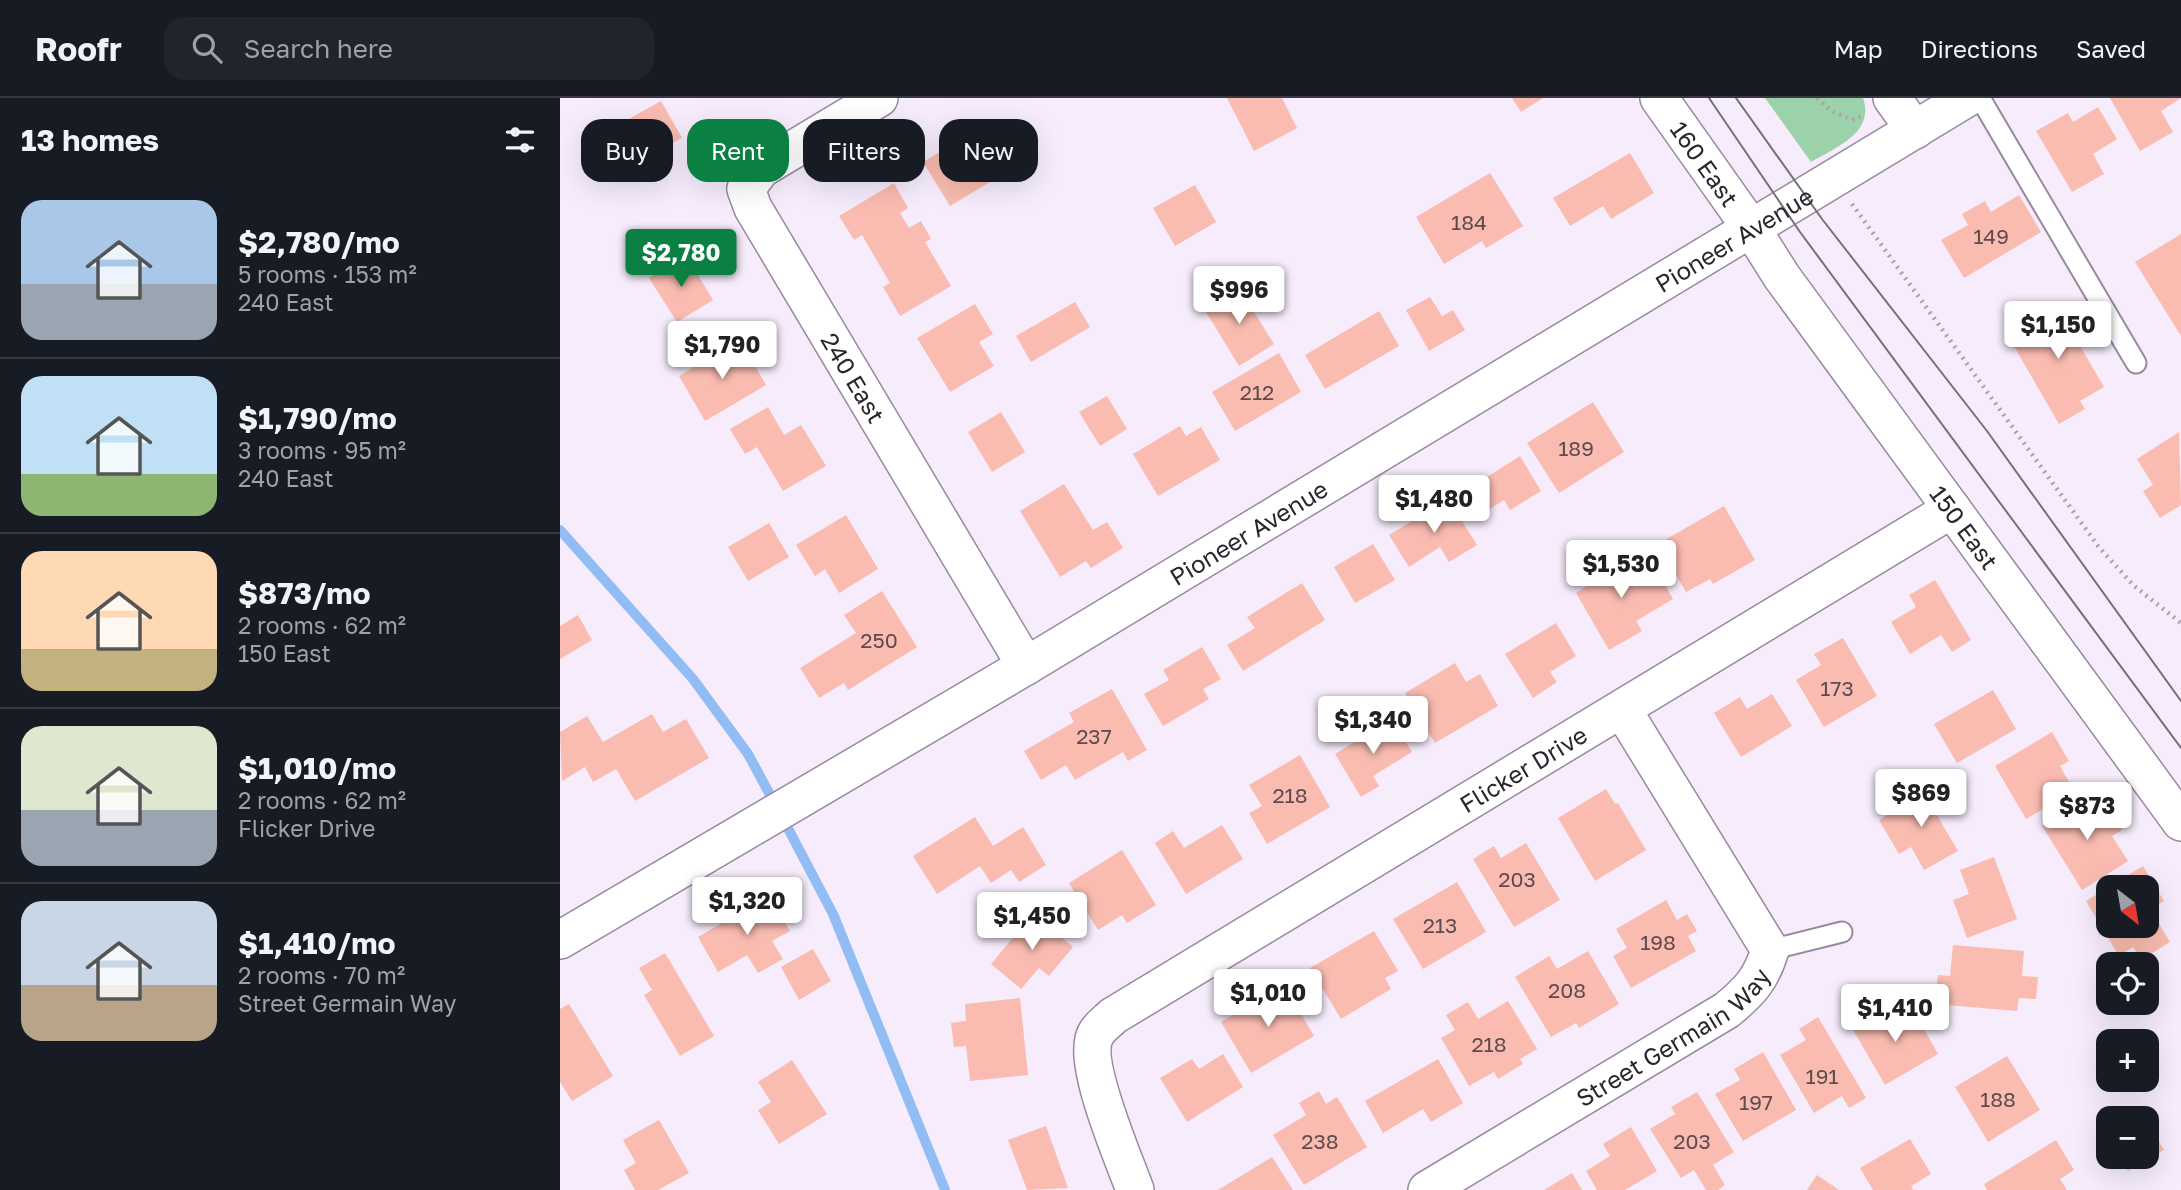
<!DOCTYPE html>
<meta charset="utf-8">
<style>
:root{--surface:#171b24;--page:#20242c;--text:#f1f3f6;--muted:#9ea1a6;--line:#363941;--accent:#0b8043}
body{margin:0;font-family:"Golos Text",sans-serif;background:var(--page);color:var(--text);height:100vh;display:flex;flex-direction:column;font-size:26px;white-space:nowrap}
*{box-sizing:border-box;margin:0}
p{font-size:23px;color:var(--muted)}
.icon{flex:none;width:38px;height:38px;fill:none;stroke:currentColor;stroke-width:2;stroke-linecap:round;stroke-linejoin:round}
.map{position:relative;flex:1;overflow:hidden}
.panel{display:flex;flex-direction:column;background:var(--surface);width:560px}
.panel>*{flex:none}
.top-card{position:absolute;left:21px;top:21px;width:665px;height:63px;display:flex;gap:14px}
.needle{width:46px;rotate:149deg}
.buttons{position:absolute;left:1536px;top:777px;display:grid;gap:14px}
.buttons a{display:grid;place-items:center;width:63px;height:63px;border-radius:14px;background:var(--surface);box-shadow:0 7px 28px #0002;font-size:35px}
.price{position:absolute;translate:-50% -60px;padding:0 16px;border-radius:7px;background:#fff;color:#222;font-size:23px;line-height:46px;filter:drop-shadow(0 2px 4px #0008)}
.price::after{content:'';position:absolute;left:50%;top:42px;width:21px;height:16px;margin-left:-10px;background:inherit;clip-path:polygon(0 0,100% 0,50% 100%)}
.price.current{background:var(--accent);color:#fff}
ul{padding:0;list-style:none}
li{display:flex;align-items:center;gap:21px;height:175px;padding:0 21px}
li+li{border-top:2px solid var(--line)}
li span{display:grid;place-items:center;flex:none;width:196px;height:140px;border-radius:21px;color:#555}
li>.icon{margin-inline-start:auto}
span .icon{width:84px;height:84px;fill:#fffc;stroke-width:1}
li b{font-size:30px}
h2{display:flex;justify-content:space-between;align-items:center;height:84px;padding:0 21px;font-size:30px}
.chip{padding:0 24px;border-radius:21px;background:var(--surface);box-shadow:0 7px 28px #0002;font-size:24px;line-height:63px}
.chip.current{background:var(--accent);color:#fff}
header{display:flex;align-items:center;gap:42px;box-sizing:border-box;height:98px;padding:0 35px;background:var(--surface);border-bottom:2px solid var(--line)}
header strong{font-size:33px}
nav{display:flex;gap:38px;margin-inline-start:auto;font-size:24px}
.search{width:490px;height:63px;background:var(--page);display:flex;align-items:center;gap:18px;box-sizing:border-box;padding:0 24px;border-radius:21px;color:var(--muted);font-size:26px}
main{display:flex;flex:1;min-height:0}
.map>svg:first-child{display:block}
.green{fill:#9bd2a9}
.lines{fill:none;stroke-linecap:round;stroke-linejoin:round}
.stream{stroke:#91bdf4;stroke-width:10}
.building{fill:#fabcb1;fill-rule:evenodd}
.lane-casing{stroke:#9889a1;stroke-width:23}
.street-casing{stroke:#9889a1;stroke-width:40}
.path{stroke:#a9a1ae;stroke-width:4.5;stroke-dasharray:2 5;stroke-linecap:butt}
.lane{stroke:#fff;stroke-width:19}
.street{stroke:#fff;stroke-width:37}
.tram{stroke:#776f7b;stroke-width:2}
.labels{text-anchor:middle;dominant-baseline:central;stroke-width:5;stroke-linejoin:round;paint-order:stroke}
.number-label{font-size:21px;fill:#5f4b4f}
.street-label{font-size:24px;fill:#2b252e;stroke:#fefefe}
</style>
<header>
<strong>Roofr</strong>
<div class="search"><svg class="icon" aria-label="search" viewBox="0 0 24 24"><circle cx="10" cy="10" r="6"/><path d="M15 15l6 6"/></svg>Search here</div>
<nav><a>Map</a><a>Directions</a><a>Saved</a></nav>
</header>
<main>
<section class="panel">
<h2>13 homes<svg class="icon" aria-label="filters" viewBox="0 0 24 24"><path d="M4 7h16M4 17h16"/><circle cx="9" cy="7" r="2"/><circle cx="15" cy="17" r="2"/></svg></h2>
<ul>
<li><span style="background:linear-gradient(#a9c7e8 60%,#9aa5b1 0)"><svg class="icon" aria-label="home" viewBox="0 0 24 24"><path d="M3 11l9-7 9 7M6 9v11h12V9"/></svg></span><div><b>$2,780/mo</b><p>5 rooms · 153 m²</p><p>240 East</p></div></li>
<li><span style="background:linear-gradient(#bfe0f5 70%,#8fb573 0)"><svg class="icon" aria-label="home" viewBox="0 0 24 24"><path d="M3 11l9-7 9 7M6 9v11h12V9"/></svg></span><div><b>$1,790/mo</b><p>3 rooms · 95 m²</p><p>240 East</p></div></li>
<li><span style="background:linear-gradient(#ffd9b3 70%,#c2b280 0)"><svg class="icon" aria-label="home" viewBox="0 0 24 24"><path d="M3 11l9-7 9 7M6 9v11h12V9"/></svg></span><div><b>$873/mo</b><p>2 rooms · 62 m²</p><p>150 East</p></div></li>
<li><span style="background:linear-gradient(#dfe7d0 60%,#9aa5b1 0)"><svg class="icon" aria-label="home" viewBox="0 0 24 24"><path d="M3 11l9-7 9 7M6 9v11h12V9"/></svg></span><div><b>$1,010/mo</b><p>2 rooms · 62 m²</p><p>Flicker Drive</p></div></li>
<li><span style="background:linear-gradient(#c9d6e8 60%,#b9a48a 0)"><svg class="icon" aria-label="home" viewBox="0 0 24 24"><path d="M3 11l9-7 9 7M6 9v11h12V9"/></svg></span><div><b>$1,410/mo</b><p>2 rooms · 70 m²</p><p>Street Germain Way</p></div></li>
</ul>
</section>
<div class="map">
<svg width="1621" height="1092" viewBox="0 0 1621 1092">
<rect width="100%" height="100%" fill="#f6ecfc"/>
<path class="green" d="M 1205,0 L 1303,0 C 1315,35 1276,49 1251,64 Z"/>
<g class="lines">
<g class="stream">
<polyline points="0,432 133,581 188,656 215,706"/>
<polyline points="222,719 273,816 385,1092"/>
</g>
</g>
<g class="building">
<polygon points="667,0 722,0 737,30 694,53"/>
<polygon points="952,0 983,0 961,14"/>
<polygon points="1550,0 1621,0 1601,13 1613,34 1580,53"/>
<polygon points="101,3 122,40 88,59 67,22"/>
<polygon points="1538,9 1557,41 1533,56 1544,76 1512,94 1476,33 1508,15 1513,24"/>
<polygon points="429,25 455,69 390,108 363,64"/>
<polygon points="1070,55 1094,95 1051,121 1043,108 1010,128 993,100"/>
<polygon points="930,75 963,128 926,150 922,143 884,166 856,119"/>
<polygon points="334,85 348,110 340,115 349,130 361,123 371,141 365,144 391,188 340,218 323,189 330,185 302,137 294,142 279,118"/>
<polygon points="635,87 656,124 615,148 593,110"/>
<polygon points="1459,97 1481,134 1404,180 1381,142 1408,127 1402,116 1425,103 1431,114"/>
<polygon points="1621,136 1621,238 1575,164"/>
<polygon points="126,157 153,202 117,224 89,180"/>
<polygon points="678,188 714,246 679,268 643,209"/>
<polygon points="870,199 882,218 893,212 905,232 869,253 846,212"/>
<polygon points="515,204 530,229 471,264 456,238"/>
<polygon points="1506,204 1528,243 1520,248 1544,289 1520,303 1525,311 1499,326 1448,238"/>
<polygon points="415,206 433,236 419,244 434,268 390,294 357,240"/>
<polygon points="819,213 839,248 765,291 745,257"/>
<polygon points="180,242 206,287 145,323 119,278"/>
<polygon points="719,255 741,294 675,333 652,294"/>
<polygon points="547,298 567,331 540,348 519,314"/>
<polygon points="1033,304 1064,354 999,395 967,345"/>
<polygon points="208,309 224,337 241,327 266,368 223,393 197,349 185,356 170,331"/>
<polygon points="441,314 465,354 432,374 408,334"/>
<polygon points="620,328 626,338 641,329 660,362 598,398 573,356"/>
<polygon points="1619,334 1621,407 1600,420 1583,393 1593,387 1577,361"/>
<polygon points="960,358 981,393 950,412 944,402 920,417 905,393"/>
<polygon points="504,386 533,432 547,424 563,450 531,470 526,463 500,479 460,413"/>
<polygon points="888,401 917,447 889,464 880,449 849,469 829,437"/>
<polygon points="1164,408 1195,462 1153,486 1150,481 1126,494 1098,446"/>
<polygon points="286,417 318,471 279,495 265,471 255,478 236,447"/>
<polygon points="209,425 229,459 188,483 168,449"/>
<polygon points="813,446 835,482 795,505 774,469"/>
<polygon points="1044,460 1052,473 1070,463 1080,479 1095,470 1113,501 1076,523 1082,533 1049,552 1016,495 1031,485 1023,472"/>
<polygon points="1375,482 1411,542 1392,554 1381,537 1350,556 1331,524 1356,509 1349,497"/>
<polygon points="742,485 765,522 683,573 667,547 695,530 687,519"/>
<polygon points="322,493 357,549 288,592 284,585 259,600 240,570 296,535 284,517"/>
<polygon points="18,517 32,542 0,561 0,528"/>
<polygon points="996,525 1016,558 990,574 997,584 973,600 945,556"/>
<polygon points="1283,540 1317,598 1264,629 1236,582 1261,567 1254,556"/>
<polygon points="642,549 661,581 643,591 649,601 603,628 584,596 609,582 603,572"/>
<polygon points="895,565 906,584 920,576 938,608 875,645 845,595"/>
<polygon points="552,591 587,652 568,663 563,654 515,682 506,667 481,682 464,653 514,624 509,615"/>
<polygon points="1433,592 1456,631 1397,665 1374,626"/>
<polygon points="1212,596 1232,628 1181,659 1154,615 1180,599 1187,611"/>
<polygon points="92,616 103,634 126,621 149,660 75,703 56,671 33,684 25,669 2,683 0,634 27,618 43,644"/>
<polygon points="832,621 852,654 813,678 819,688 801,699 775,656"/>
<polygon points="1492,634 1509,663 1500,668 1514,693 1466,721 1435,668"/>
<polygon points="740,657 770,709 707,746 689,715 702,708 689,687"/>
<polygon points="1378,688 1389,706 1375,714 1398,753 1364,772 1351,749 1339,756 1319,722"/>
<polygon points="1046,691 1055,706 1058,705 1086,752 1035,783 998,720"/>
<polygon points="1530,699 1539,714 1547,710 1562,732 1552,738 1568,763 1522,792 1482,728"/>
<polygon points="415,719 433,748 463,729 486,767 459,784 451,772 431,785 420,768 377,796 353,758"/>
<polygon points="662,727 683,761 626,796 595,745 613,733 624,750"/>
<polygon points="966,745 1000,802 954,829 913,761 934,748 941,760"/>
<polygon points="562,752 596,807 567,825 562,817 538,832 509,785"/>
<polygon points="1434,759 1457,821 1407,840 1393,802 1409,796 1400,772"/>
<path d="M 1583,768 L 1604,803 L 1590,811 L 1610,844 L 1581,862 L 1573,849 L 1559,858 L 1526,803 ZM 1549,789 L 1587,789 L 1587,828 L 1549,828 Z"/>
<polygon points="897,784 926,834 863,871 833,821"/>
<polygon points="209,797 230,833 212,843 223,861 198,875 187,857 158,874 138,839"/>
<polygon points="1106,802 1117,822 1127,816 1137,833 1128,838 1136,853 1071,890 1053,858 1067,850 1056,831"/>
<polygon points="473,816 513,849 489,878 479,870 461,891 431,866"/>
<polygon points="814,833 838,873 825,880 831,891 781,921 750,870"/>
<polygon points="1393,847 1464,853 1462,878 1478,879 1476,901 1459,900 1457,913 1375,906 1378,877 1390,878"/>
<polygon points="253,851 271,883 239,902 221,869"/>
<polygon points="1028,853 1059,906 1019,930 1016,925 991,939 955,879 989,858 997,871"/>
<polygon points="105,855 154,938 120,958 84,897 92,892 79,870"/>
<polygon points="724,887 754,938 691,975 661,924"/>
<polygon points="460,900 468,977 410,983 406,948 394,949 391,925 406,923 405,906"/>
<polygon points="948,903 977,951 960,961 963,966 938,981 934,974 909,988 881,940 895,932 886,917 908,904 918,921"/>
<polygon points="9,906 53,978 12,1003 0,984 0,911"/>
<polygon points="1351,908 1378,956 1325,987 1292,930 1321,914 1326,922"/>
<polygon points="1258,919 1306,1000 1289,1010 1282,998 1254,1015 1220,957 1246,942 1239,931"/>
<polygon points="1203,954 1236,1012 1183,1043 1155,996 1180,982 1174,971"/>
<polygon points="663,956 683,989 627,1024 600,980 632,961 639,971"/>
<polygon points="1447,958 1480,1012 1428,1044 1395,989"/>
<polygon points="878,961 903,1005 871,1024 863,1011 823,1035 805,1003"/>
<polygon points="232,962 267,1016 219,1046 198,1012 211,1004 198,984"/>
<polygon points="759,993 766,1006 777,999 807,1049 744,1087 713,1037 746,1017 739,1005"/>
<polygon points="1137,994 1174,1054 1153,1067 1165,1087 1158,1092 1146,1092 1134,1072 1121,1080 1090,1031 1115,1016 1111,1009"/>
<polygon points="1579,1011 1585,1020 1563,1020"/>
<polygon points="99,1022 129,1075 98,1092 75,1092 64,1072 76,1065 63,1042"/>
<polygon points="1587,1024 1604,1052 1568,1073 1559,1059 1587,1059"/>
<polygon points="486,1028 508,1090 467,1092 448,1042"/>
<polygon points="1071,1029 1097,1073 1065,1092 1037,1092 1026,1073 1050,1058 1043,1046"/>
<polygon points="1350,1041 1371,1076 1351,1088 1353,1092 1313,1092 1300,1070"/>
<polygon points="1496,1042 1514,1072 1500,1081 1507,1092 1427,1092 1424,1086"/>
<polygon points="712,1059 733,1092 658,1092"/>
<polygon points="1012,1075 1022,1092 984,1092"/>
<polygon points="1257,1077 1279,1092 1247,1092"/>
</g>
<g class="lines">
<defs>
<g id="lane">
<polyline points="1420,0 1576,265"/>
<polyline points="1210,852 1282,834"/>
</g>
<g id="street">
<path id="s1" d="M 319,0 L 201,71 L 186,91 L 193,110 L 466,568"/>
<path id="s2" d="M 1099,0 L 1191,130 L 1222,179 L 1621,724"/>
<polyline points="1332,0 1355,32"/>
<path id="s3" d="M 0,842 L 466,568 L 1407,0"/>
<path id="s4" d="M 575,1092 C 564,1061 519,960 537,934 C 541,928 548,923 553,918 L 1392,411"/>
<path id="s5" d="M 867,1092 L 1167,912 C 1191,892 1201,881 1210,852 L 1062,611"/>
</g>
</defs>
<use href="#lane" class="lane-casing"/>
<use href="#street" class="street-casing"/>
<g class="path">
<polyline points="1257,0 1272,13 1292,22 1304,17"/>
<polyline points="1292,106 1538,448 1573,487 1621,525"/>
</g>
<use href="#lane" class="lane"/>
<use href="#street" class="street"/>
<g class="tram">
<polyline points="1149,0 1240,134 1621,650"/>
<polyline points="1176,0 1262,121 1427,333 1621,603"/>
</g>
</g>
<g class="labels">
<g class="number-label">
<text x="909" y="124">184</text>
<text x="1431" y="138">149</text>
<text x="697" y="294">212</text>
<text x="1016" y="350">189</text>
<text x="319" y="542">250</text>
<text x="1277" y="590">173</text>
<text x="534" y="638">237</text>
<text x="730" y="697">218</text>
<text x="957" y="781">203</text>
<text x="880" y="827">213</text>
<text x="1098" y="844">198</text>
<text x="1007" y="892">208</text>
<text x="929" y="946">218</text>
<text x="1262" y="978">191</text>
<text x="1438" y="1001">188</text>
<text x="1196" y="1004">197</text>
<text x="760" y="1043">238</text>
<text x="1132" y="1043">203</text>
</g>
<g class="street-label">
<text stroke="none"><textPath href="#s2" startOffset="80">160 East</textPath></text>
<text stroke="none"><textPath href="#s3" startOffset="1367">Pioneer Avenue</textPath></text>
<text stroke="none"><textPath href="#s1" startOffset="380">240 East</textPath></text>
<text stroke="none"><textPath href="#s2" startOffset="527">150 East</textPath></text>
<text stroke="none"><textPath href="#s3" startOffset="800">Pioneer Avenue</textPath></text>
<text stroke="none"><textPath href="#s4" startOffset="667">Flicker Drive</textPath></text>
<text stroke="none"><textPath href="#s5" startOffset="290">Street Germain Way</textPath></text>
</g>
</g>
</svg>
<div class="buttons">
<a><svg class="needle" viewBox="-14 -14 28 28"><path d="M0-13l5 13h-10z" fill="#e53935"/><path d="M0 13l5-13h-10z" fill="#9ea1a6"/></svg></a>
<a><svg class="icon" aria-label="locate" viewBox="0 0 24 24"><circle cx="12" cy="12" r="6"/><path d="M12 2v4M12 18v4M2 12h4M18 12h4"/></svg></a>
<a>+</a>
<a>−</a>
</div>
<b class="price current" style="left:121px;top:191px">$2,780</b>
<b class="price" style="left:679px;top:228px">$996</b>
<b class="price" style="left:1498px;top:263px">$1,150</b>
<b class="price" style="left:162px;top:283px">$1,790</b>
<b class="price" style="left:874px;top:437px">$1,480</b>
<b class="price" style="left:1061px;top:502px">$1,530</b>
<b class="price" style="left:813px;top:658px">$1,340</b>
<b class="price" style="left:1361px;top:731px">$869</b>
<b class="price" style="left:1527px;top:744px">$873</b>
<b class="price" style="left:187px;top:839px">$1,320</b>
<b class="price" style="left:472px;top:854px">$1,450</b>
<b class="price" style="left:708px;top:931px">$1,010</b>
<b class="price" style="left:1335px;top:946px">$1,410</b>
<div class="top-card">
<a class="chip">Buy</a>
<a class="chip current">Rent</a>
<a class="chip">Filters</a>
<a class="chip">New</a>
</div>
</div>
</main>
